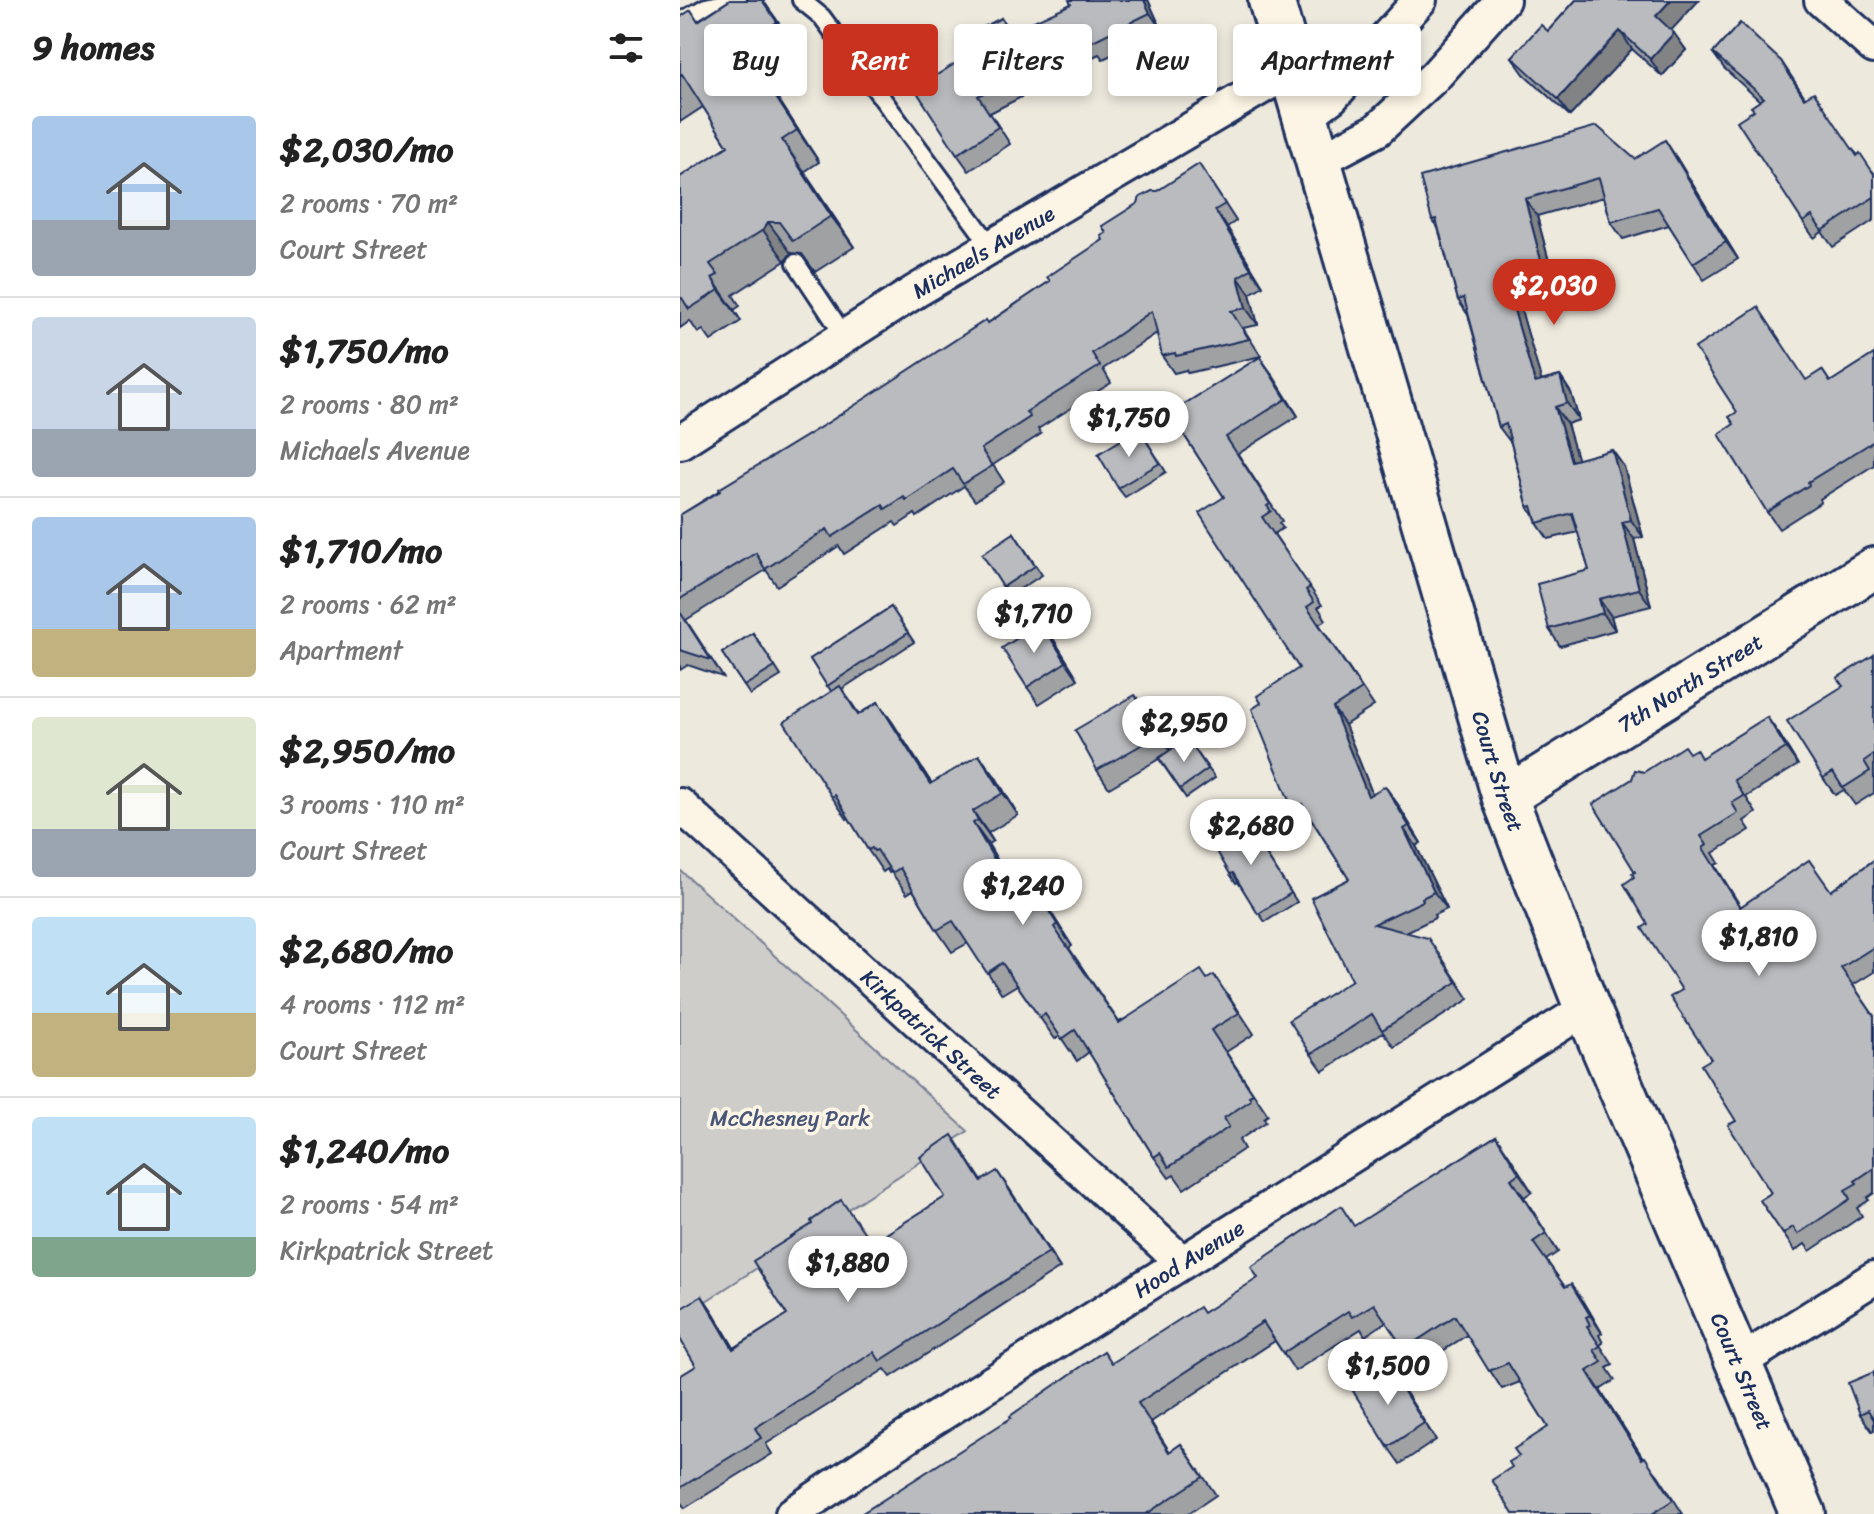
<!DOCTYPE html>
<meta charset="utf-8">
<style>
:root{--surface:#fff;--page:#f6f6f6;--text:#222;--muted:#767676;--line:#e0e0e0;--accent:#c8321e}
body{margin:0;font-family:Sriracha,sans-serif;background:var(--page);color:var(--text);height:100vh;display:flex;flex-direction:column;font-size:30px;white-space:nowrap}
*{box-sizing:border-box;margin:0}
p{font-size:26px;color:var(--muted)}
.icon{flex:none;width:44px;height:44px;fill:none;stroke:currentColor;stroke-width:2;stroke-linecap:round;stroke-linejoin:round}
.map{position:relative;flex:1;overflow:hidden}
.sheet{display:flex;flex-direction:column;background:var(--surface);width:680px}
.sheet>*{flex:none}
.guide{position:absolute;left:24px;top:24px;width:760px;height:72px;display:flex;gap:16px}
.price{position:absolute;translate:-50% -68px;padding:0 18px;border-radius:28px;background:#fff;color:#222;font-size:26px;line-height:52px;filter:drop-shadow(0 2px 4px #0008)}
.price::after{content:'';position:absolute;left:50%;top:48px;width:24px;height:18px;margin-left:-12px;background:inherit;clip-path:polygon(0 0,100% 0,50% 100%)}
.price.current{background:var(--accent);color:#fff}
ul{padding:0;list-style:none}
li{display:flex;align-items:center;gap:24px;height:200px;padding:0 32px}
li+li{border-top:2px solid var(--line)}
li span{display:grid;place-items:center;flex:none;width:224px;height:160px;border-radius:8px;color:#555}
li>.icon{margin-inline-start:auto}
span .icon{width:96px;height:96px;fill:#fffc;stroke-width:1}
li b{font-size:34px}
h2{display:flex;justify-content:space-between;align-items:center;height:96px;padding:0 32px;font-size:34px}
.chip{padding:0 28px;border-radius:8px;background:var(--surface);box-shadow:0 4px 12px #0003;font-size:28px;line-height:72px}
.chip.current{background:var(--accent);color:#fff}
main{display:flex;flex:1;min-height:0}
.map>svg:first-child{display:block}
.green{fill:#cfcdca;stroke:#757e94;stroke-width:2}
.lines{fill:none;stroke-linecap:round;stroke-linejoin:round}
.service-casing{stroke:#1b2f5e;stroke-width:22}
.minor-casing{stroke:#1b2f5e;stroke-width:38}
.tertiary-casing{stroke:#1b2f5e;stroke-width:46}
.primary-casing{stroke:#1b2f5e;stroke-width:50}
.service{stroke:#fcf5e5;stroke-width:16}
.minor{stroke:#fcf5e5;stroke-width:32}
.tertiary{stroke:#fcf5e5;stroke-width:40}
.primary{stroke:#fcf5e5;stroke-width:44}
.wall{fill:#a0a1a3;stroke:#1b2f5e;stroke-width:2}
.shaded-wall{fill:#828385;stroke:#1b2f5e;stroke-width:2}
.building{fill:#babbbe;stroke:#1b2f5e;stroke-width:2}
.labels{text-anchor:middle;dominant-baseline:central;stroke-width:7;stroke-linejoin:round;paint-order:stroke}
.street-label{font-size:22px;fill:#1b2f5e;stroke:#fcf5e5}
.park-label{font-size:22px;fill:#485679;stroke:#fcf5e5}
</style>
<main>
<section class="sheet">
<h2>9 homes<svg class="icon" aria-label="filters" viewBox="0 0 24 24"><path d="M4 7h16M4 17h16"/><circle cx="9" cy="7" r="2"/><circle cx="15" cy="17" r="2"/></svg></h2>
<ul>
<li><span style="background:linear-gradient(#a9c7e8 65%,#9aa5b1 0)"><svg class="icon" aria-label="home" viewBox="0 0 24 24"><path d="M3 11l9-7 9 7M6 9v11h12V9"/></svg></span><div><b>$2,030/mo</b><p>2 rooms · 70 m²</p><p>Court Street</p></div></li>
<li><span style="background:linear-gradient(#c9d6e8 70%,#9aa5b1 0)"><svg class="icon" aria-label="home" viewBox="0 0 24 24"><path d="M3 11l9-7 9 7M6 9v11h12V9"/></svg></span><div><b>$1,750/mo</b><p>2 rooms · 80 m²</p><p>Michaels Avenue</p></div></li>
<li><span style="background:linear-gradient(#a9c7e8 70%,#c2b280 0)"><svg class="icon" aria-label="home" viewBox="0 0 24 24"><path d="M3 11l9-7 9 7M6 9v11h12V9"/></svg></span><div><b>$1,710/mo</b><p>2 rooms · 62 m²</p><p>Apartment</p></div></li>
<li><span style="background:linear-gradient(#dfe7d0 70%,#9aa5b1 0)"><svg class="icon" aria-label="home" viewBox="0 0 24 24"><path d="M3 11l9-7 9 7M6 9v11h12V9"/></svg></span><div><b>$2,950/mo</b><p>3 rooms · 110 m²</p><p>Court Street</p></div></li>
<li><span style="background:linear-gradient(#bfe0f5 60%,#c2b280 0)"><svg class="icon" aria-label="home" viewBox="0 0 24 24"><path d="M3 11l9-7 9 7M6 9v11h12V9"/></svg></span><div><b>$2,680/mo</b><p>4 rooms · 112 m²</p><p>Court Street</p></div></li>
<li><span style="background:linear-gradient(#bfe0f5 75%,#7fa58c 0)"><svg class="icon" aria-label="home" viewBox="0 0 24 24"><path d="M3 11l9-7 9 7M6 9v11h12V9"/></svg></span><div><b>$1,240/mo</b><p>2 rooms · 54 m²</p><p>Kirkpatrick Street</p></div></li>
</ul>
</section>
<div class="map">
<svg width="1194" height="1514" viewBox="0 0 1194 1514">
<rect width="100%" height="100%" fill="#eee9dd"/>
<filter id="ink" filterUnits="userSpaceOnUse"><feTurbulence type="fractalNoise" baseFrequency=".0125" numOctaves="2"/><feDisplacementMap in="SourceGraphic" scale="16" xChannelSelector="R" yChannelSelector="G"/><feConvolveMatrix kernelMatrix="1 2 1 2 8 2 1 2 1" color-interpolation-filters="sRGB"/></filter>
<g filter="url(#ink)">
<polygon class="green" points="0,870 288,1131 0,1318"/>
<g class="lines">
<defs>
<g id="service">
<polyline points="121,0 142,17 311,246"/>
<polyline points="0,22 26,7 57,0"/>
<polyline points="116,263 165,337"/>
</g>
<g id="minor">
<polyline points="1141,0 1194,47"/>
<polyline points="625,117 652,97 740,0"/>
<polyline points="637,162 697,130 755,76 823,0"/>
<path id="s1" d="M 0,442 L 236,291 L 611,70"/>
<path id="s2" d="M 0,805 L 502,1262"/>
<polyline points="1060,1362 1194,1278"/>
<path id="s3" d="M 112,1514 L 249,1422 L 907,1008"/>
</g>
<g id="tertiary">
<path id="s4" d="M 825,798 L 1194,568"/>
</g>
<g id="primary">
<path id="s5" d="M 591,0 L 825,798 L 907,1008 L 1123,1514"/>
</g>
</defs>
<use href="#service" class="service-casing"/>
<use href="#minor" class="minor-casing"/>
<use href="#tertiary" class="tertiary-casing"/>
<use href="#primary" class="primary-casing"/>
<use href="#service" class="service"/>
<use href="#minor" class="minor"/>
<use href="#tertiary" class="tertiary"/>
<use href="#primary" class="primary"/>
</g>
<g class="wall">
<polygon points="50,0 83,0 119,54 84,77 139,162 124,172 174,247 135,272 122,254 111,253 105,261 53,295 60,306 54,310 61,321 31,341 23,330 18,333 10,321 0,328 0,177 48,146 23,107 0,122 0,17 18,20"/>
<polygon points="468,0 482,31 423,59 419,54 357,83 359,88 310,113 330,144 289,171 277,154 296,50 321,18 330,32"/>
<polygon points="896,0 1019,0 991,30 1006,50 982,76 952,49 890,116 844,74 832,57 868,31"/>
<polygon points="1033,53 1101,61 1125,97 1194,173 1194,220 1153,247 1142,232 1134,238 1123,222 1074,110 1080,101 1044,68"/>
<polygon points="996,157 1058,259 1024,280 989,225 943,239 931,222 924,197 857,216 877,292 839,303 861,381 880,376 891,393 899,420 887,424 897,460 932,450 944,467 963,537 954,539 971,606 931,616 935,630 880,646 869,629 909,570 898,532 868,539 857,523 855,517 848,507 831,443 819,427 788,315 778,300 758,228 752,220 955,159"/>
<polygon points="530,181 556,221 547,227 583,286 570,294 578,325 563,328 581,356 508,373 506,370 494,373 482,356 477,333 423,369 431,383 358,429 361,434 313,465 324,482 295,501 284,486 237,517 235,514 217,526 214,522 164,554 159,546 97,586 86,570 6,620 43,677 8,665 0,670 0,515 308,323 370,281 423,240 477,191"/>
<polygon points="1194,354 1194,465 1140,499 1141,502 1099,529 1087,512 1127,380 1142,370 1150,382"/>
<polygon points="580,357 618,416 558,454 602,521 599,523 603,528 594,534 642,605 638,607 646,620 639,624 694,706 665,725 692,793 717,803 741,843 736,846 767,909 754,915 755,918 726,932 760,955 789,999 714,1047 703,1032 643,1071 631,1054 672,980 669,879 633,822 624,825 612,808 581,703 619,668 544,497 490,413"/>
<polygon points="459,429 486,472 445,497 438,488"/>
<polygon points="334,533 362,575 329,596 323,587"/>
<polygon points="211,607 234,642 162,689 179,714 198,702 252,784 315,776 338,815 308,833 313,841 308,844 339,897 354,887 392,946 389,948 439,1022 528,979 549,996 574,1034 546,1052 588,1115 584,1118 586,1122 559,1140 564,1149 504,1189 494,1175 489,1178 474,1157 409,1052 397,1061 380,1036 375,1039 337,985 322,994 288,943 272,952 257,930 233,890 227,894 211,872 209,873 207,869 203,872 188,850 169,818 167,819 152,797 151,691 130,659"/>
<polygon points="73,633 101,676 70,695 42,653"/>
<polygon points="374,640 398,679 359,704 347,687"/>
<polygon points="1194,655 1194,793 1175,805 1164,790 1155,795 1143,778 1163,686"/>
<polygon points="467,712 490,750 507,738 535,778 506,798 479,759 429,788 417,770"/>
<polygon points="1099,734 1118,765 1066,797 1076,813 1064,821 1070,830 1033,853 1039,863 1035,865 1061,907 1151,891 1194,860 1194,972 1173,985 1194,1016 1194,1193 1187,1198 1189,1200 1177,1208 1182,1216 1130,1251 1125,1244 1115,1251 1080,1200 1091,1193 1056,1121 1002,990 968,924 954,877 964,772 1022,758"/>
<polygon points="565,822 617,902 585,922 558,882 556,883 550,874"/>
<polygon points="816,1136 852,1192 844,1197 878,1252 866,1260 885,1287 904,1302 922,1333 919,1335 923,1343 920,1345 933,1365 927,1368 935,1380 920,1390 963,1458 978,1475 1003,1514 833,1514 832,1467 839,1456 868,1427 840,1382 822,1389 787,1335 737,1368 706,1322 685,1336 681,1329 615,1371 595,1341 471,1422 490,1452 501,1444 536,1495 508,1514 181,1514 433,1363 523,1313 675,1226"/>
<polygon points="283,1152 302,1181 328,1187 380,1268 211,1377 205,1369 86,1444 92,1454 5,1508 2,1504 0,1506 0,1376 16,1366 22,1296 33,1312 54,1348 107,1315 192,1243 265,1197"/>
<polygon points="709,1368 756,1440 720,1464 708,1447"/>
<polygon points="1194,1372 1194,1430 1192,1431 1180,1414"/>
</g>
<g class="shaded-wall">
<polygon points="82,0 95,17 119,54 97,22"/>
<polygon points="464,0 468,0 482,31 470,13"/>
<polygon points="991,0 1019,0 988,34 976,16"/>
<polygon points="940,31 952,49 890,116 878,99"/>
<polygon points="994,33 1006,50 982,76 970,59"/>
<polygon points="62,45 84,77 139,162 117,130"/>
<polygon points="102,140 124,172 174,247 151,216"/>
<polygon points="985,140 996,157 1058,259 1046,242"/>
<polygon points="845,199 857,216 877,292 865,276"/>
<polygon points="535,210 547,227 583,286 571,269"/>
<polygon points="88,222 111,253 105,261 83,230"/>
<polygon points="558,277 570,294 578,325 566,308"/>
<polygon points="32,278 54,310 61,321 39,290"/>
<polygon points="827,286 839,303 867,400 855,383"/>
<polygon points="580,357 592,374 618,416 606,399"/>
<polygon points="880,376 891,393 899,420 887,403"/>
<polygon points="875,407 887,424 903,478 891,461"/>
<polygon points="932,450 944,467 963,537 951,520"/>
<polygon points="942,522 954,539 971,606 959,589"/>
<polygon points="919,599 931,616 935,630 923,613"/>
<polygon points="361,623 374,640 398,679 386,662"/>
<polygon points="455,695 467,712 491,752 479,735"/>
<polygon points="198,702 213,723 266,806 250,784"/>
<polygon points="653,708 665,725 700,813 688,796"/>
<polygon points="1087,717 1099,734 1118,765 1106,748"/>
<polygon points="299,755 315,776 338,815 323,793"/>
<polygon points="705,786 717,803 741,843 729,826"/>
<polygon points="293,811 308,833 313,841 298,820"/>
<polygon points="293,823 308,844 352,920 337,898"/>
<polygon points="724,829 736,846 767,909 754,892"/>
<polygon points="354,887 369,909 392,946 377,924"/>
<polygon points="816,1136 829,1155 852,1192 839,1173"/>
<polygon points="317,1171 328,1187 380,1268 369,1252"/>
<polygon points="831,1179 844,1197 878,1252 866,1233"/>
<polygon points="891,1284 904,1302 922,1333 910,1315"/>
<polygon points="22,1296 33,1312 64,1365 53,1349"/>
<polygon points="709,1368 721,1385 756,1440 744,1423"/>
<polygon points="907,1371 920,1390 975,1477 962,1459"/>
</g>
<g class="building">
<polygon points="50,0 82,0 97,22 62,45 117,130 102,140 151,216 113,241 99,222 88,222 83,230 30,264 38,275 32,278 39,290 9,309 2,298 0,299 0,177 48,146 2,74 0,76 0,17 11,10 18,21"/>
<polygon points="389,0 464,0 470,13 411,42 408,36 345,66 347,71 298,96 318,127 277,154 235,89 296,50 289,34 321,18 328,33 391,4"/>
<polygon points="896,0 991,0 976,16 994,33 970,59 940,31 878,99 832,57 861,25 868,31"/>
<polygon points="1060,23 1101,61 1124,98 1134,92 1177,156 1180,153 1194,174 1194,197 1142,231 1132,216 1123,222 1057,121 1074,110 1071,107 1084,98 1033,53"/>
<polygon points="917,126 955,159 985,140 1046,242 1013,263 978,208 931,222 919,178 845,199 865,276 827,286 855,383 880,376 887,403 875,407 891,461 932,450 951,520 942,522 959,589 919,599 923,613 869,629 857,584 909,570 892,513 857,523 852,506 848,507 826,424 819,427 784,298 778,300 756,219 752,220 740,177"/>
<polygon points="519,164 545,204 535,210 571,269 558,277 566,308 551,311 569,339 496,356 495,353 482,356 472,311 412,353 420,366 346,412 350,417 301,449 312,466 283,484 273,469 226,500 224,497 205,509 203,505 152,537 147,529 85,569 76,553 0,599 0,515 40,491 39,489 149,422 306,320 308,323 370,281 367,277 423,240 421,236 426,233 422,226 458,203 460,197 472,191 477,191"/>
<polygon points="1078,307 1126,380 1142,370 1150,382 1194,354 1194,441 1128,482 1129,485 1087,512 1039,434 1054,424 1049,417 1057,412 1015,348"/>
<polygon points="580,357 606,399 546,437 590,504 587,506 591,511 582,517 630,587 626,590 634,602 627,607 682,689 653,708 688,796 705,786 729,826 724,829 754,892 742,898 743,901 694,924 748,938 777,982 702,1030 692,1014 631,1054 609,1020 672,980 631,898 669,879 622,804 612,808 572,709 581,703 577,696 619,668 519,513 544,497 490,413"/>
<polygon points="459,429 480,463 438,488 418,454"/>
<polygon points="334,533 355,566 323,587 302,554"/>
<polygon points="211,607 228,633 147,686 130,659"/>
<polygon points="0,612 31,660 0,650"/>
<polygon points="361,623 386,662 347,687 322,648"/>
<polygon points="73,633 95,667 64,686 42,653"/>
<polygon points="1194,655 1194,754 1184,761 1190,771 1163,788 1153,772 1143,778 1107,721 1163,686 1157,678"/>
<polygon points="160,686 178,715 198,702 250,784 299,755 323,793 293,811 298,820 293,823 337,898 354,887 377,924 374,927 439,1023 521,970 527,979 534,975 559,1013 531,1030 573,1094 569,1096 571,1100 544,1118 549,1127 489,1167 480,1153 474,1157 395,1030 382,1039 365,1014 360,1018 322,963 307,973 273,921 257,930 220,868 212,873 197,850 194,851 192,848 188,850 155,795 152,797 104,722"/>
<polygon points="455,695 479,735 417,770 395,730"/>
<polygon points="1087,717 1106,748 1054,780 1064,796 1052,803 1058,813 1021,836 1027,845 1023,848 1060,907 1129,860 1151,891 1194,860 1194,947 1161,968 1194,1016 1194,1168 1175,1181 1177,1183 1165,1190 1170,1199 1118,1234 1113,1227 1103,1234 1080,1200 1091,1193 1048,1125 1056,1121 1021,1065 1031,1059 990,997 1002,990 962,928 968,924 944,884 954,877 952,873 955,872 913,804 952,779 955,770 964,772 1004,746 1009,753 1016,749 1021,758"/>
<polygon points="507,738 528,769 500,789 479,758"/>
<polygon points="565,822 611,893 578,914 553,873 550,874 531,841"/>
<polygon points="272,1135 301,1181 317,1171 369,1252 200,1361 194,1352 75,1428 81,1438 0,1488 0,1376 16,1366 0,1339 0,1309 22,1296 53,1349 107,1315 73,1261 132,1224 131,1221 161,1200 192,1243 265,1197 240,1157"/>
<polygon points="816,1136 839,1173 831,1179 866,1233 853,1242 885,1287 891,1284 910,1315 906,1317 910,1325 907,1326 920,1346 914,1350 922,1362 907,1371 962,1459 965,1457 993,1500 972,1514 833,1514 812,1480 832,1467 829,1462 839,1456 834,1449 868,1427 828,1363 809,1371 775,1316 724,1349 694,1304 672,1317 668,1311 603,1353 583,1322 458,1403 489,1452 501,1444 523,1477 466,1514 181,1514 331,1418 330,1416 424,1351 432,1363 519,1307 523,1313 578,1278 571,1267 661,1206 674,1226"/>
<polygon points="709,1368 744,1423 708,1447 673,1391"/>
<polygon points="1194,1372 1194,1420 1188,1410 1180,1414 1168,1383"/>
</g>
</g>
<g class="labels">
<g class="street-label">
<text stroke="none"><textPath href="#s1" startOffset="358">Michaels Avenue</textPath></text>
<text stroke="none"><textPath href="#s4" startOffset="218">7th North Street</textPath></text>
<text stroke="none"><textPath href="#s5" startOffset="804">Court Street</textPath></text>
<text stroke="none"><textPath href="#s2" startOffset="340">Kirkpatrick Street</textPath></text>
<text stroke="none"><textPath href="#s3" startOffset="472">Hood Avenue</textPath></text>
<text stroke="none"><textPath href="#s5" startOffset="1452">Court Street</textPath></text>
</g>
<g class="park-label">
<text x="110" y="1118">McChesney Park</text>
</g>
</g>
</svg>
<b class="price current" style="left:874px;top:327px">$2,030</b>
<b class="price" style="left:449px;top:459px">$1,750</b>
<b class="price" style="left:354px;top:655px">$1,710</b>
<b class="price" style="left:504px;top:764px">$2,950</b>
<b class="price" style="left:571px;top:867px">$2,680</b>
<b class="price" style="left:343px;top:927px">$1,240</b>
<b class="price" style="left:1079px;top:978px">$1,810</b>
<b class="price" style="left:168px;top:1304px">$1,880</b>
<b class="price" style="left:708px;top:1407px">$1,500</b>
<div class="guide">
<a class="chip">Buy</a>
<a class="chip current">Rent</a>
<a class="chip">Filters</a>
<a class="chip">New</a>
<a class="chip">Apartment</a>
</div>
</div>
</main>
